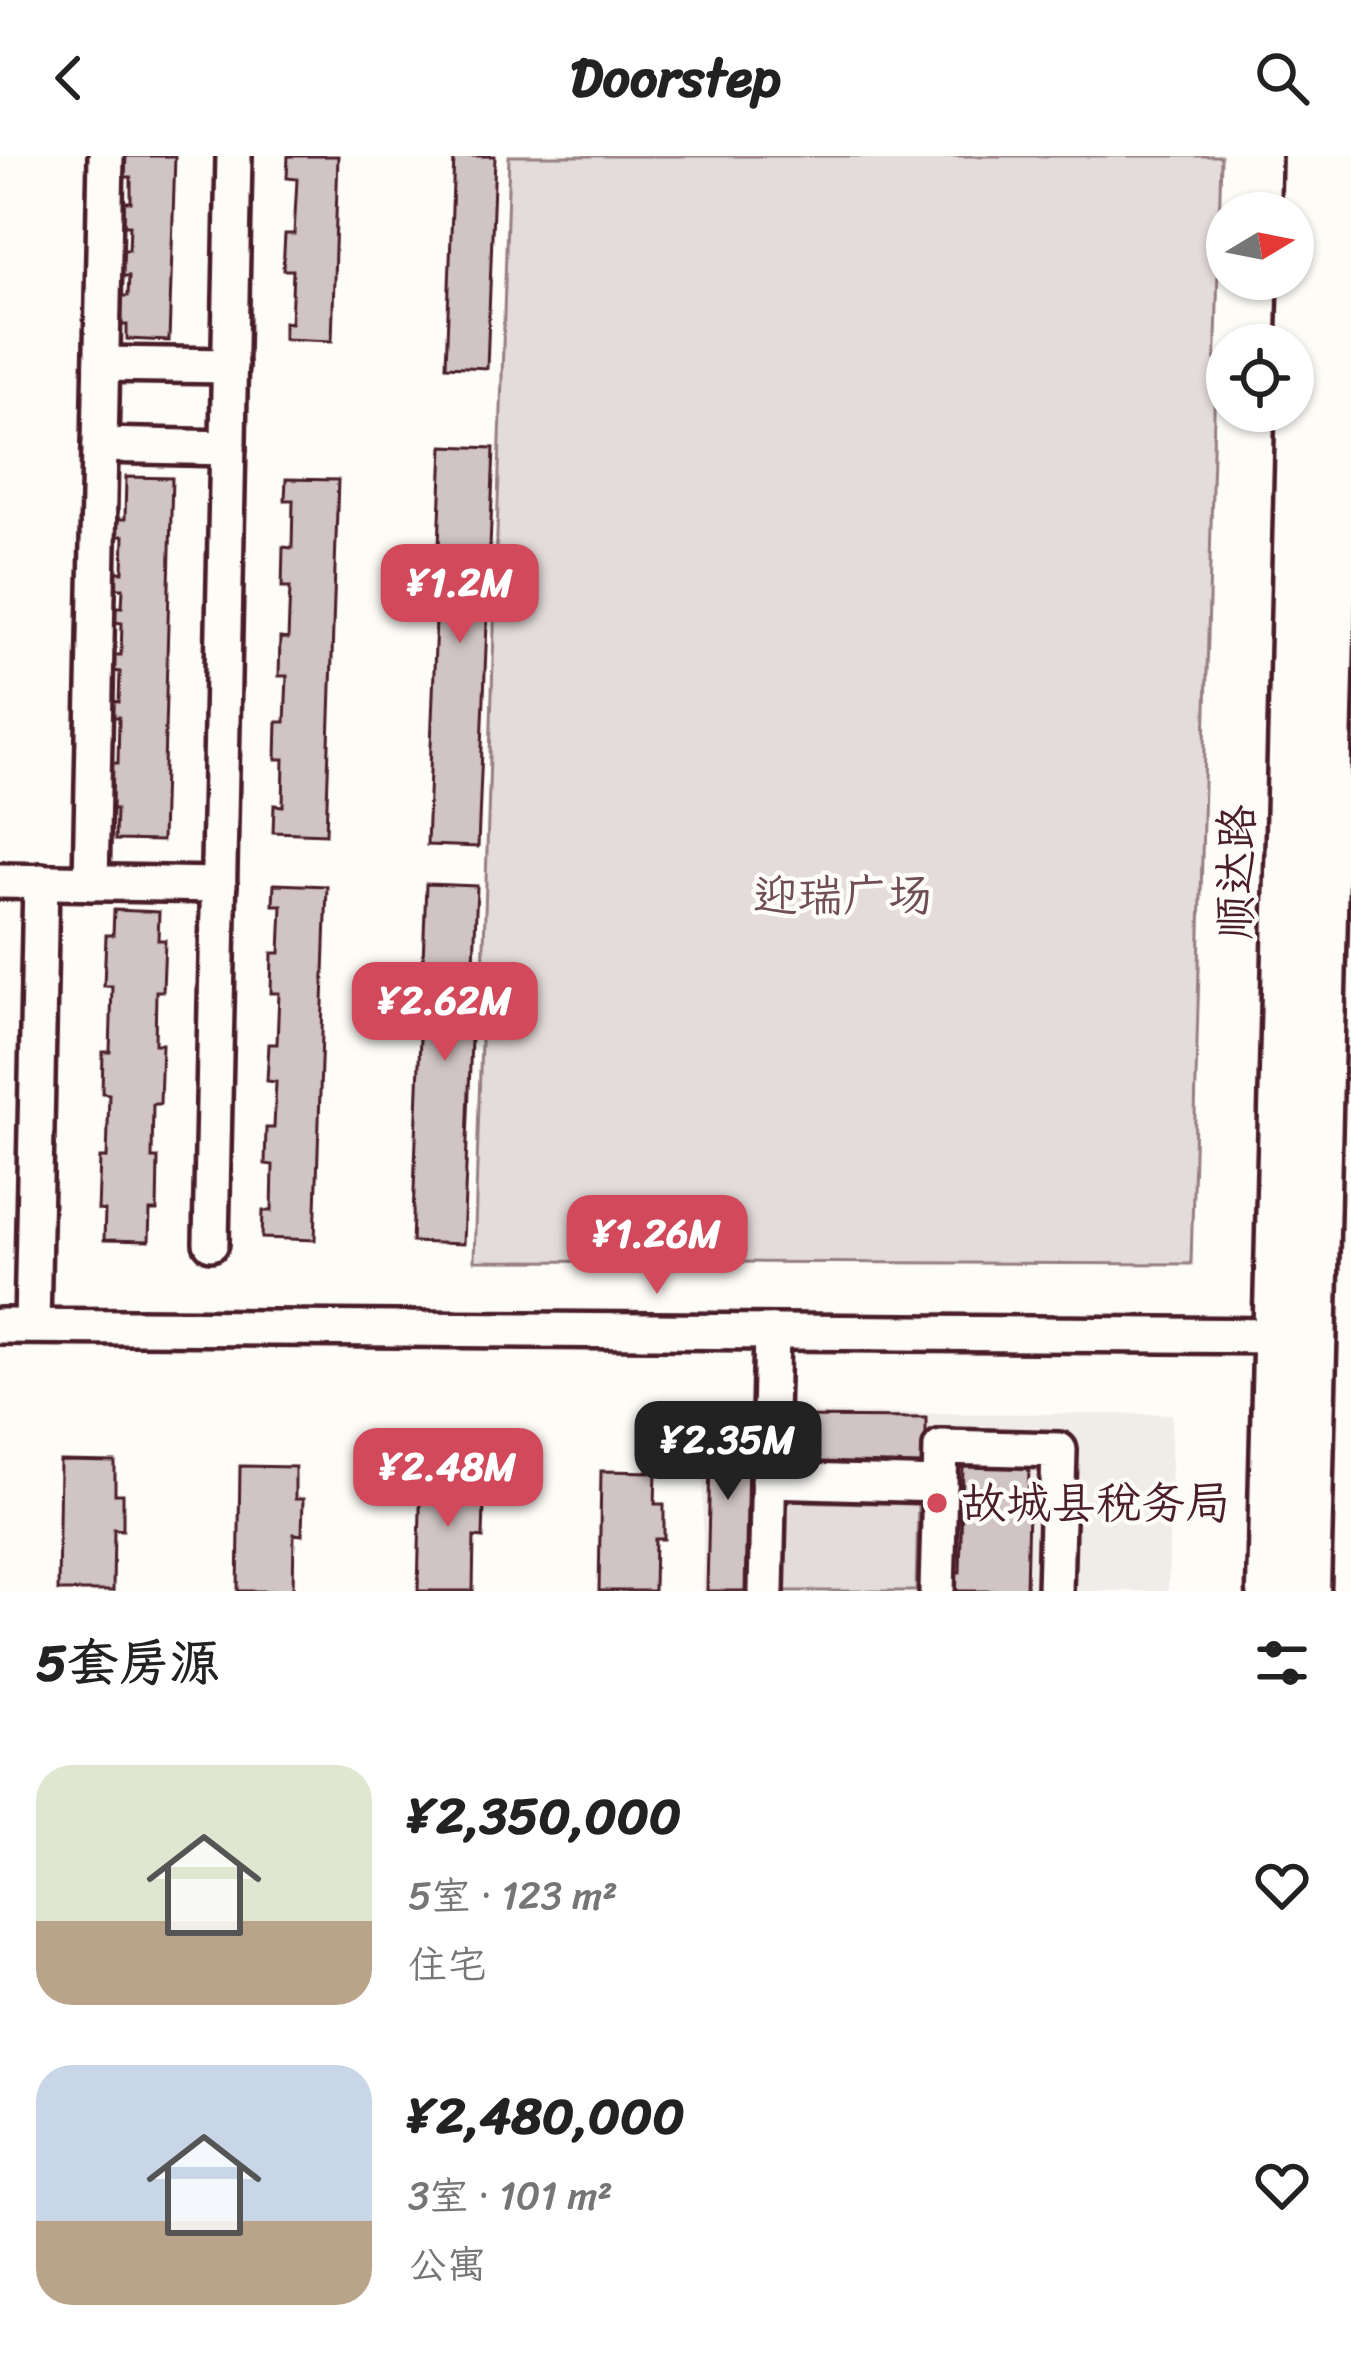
<!DOCTYPE html>
<html lang="zh">
<meta charset="utf-8">
<style>
:root{--surface:#fff;--page:#f2f2f2;--text:#222;--muted:#767676;--accent:#d1495b}
body{margin:0;font-family:Sriracha,"LXGW WenKai TC",sans-serif;background:var(--page);color:var(--text);height:100vh;display:flex;flex-direction:column;font-size:45px;white-space:nowrap}
*{box-sizing:border-box;margin:0}
p{font-size:39px;color:var(--muted)}
.icon{flex:none;width:66px;height:66px;fill:none;stroke:currentColor;stroke-width:2;stroke-linecap:round;stroke-linejoin:round}
.map{position:relative;height:1435px;overflow:hidden}
.panel{display:flex;flex-direction:column;background:var(--surface);flex:1}
.panel>*{flex:none}
.needle{width:78px;rotate:80deg}
.buttons{position:absolute;left:1206px;top:36px;display:grid;gap:24px}
.buttons a{display:grid;place-items:center;width:108px;height:108px;border-radius:50%;background:var(--surface);box-shadow:0 3px 9px #0004;font-size:60px}
.price{position:absolute;translate:-50% -102px;padding:0 27px;border-radius:24px;background:var(--accent);color:#fff;font-size:39px;line-height:78px;filter:drop-shadow(0 3px 6px #0008)}
.price::after{content:'';position:absolute;left:50%;top:72px;width:36px;height:27px;margin-left:-18px;background:inherit;clip-path:polygon(0 0,100% 0,50% 100%)}
.price.active{background:#222;color:#fff}
ul{padding:0;list-style:none}
li{display:flex;align-items:center;gap:36px;height:300px;padding:0 36px}
li span{display:grid;place-items:center;flex:none;width:336px;height:240px;border-radius:36px;color:#555}
li>.icon{margin-inline-start:auto}
span .icon{width:144px;height:144px;fill:#fffc;stroke-width:1}
li b{font-size:51px}
h2{display:flex;justify-content:space-between;align-items:center;height:144px;padding:0 36px;font-size:51px}
header{display:flex;justify-content:space-between;align-items:center;height:156px;padding:0 36px;background:var(--surface);font-size:54px;font-weight:700}
.map>svg:first-child{display:block}
.built{fill:#f0ece8}
.green{fill:#e3dcda;stroke:#967e82;stroke-width:3}
.building{fill:#d0c5c4;stroke:#4a1f2b;stroke-width:3}
.lines{fill:none;stroke-linecap:round;stroke-linejoin:round}
.minor-casing{stroke:#4a1f2b;stroke-width:42}
.major-casing{stroke:#4a1f2b;stroke-width:51}
.minor{stroke:#fdfcf7;stroke-width:33}
.major{stroke:#fdfcf7;stroke-width:42}
.poi-dot{fill:#d1495b;stroke:#fdfcf7;stroke-width:4.5}
.labels{text-anchor:middle;dominant-baseline:central;stroke-width:9;stroke-linejoin:round;paint-order:stroke}
.street-label{font-size:45px;fill:#4a1f2b;stroke:#fdfcf7}
.park-label{font-size:45px;fill:#704e57;stroke:#fdfcf7}
.poi-label{font-size:45px;fill:#4a1f2b;stroke:#fdfcf7;text-anchor:start}
</style>
<header><svg class="icon" aria-label="back" viewBox="0 0 24 24"><path d="M15 5l-7 7 7 7"/></svg>Doorstep<svg class="icon" aria-label="search" viewBox="0 0 24 24"><circle cx="10" cy="10" r="6"/><path d="M15 15l6 6"/></svg></header>
<div class="map">
<svg width="1351" height="1435" viewBox="0 0 1351 1435">
<rect width="100%" height="100%" fill="#fdfcf7"/>
<filter id="ink" filterUnits="userSpaceOnUse"><feTurbulence type="fractalNoise" baseFrequency=".00833" numOctaves="2"/><feDisplacementMap in="SourceGraphic" scale="24" xChannelSelector="R" yChannelSelector="G"/><feConvolveMatrix kernelMatrix="1 2 1 2 8 2 1 2 1" color-interpolation-filters="sRGB"/></filter>
<g filter="url(#ink)">
<polygon class="built" points="703,1257 1172,1258 1168,1435 703,1435"/>
<g class="green">
<polygon points="509,0 1221,0 1191,1108 474,1105"/>
<polygon points="786,1345 918,1348 916,1435 784,1435"/>
</g>
<g class="building">
<polygon points="126,0 175,0 169,185 127,183 127,169 121,169 122,140 128,140 129,120 122,120 123,94 129,94 130,69 124,69 124,46 131,46 131,21 125,21"/>
<polygon points="288,0 338,0 332,185 284,183 284,166 291,167 293,114 283,114 285,78 294,78 297,23 287,22"/>
<polygon points="454,0 495,0 487,212 446,210"/>
<polygon points="443,290 494,292 478,691 427,689"/>
<polygon points="126,321 172,322 162,685 115,684 116,653 108,653 109,607 118,607 119,561 112,561 112,545 119,546 120,516 113,515 113,499 121,499 122,467 114,466 115,451 122,451 123,432 115,432 116,416 123,416 124,380 117,380 118,363 125,363"/>
<polygon points="286,323 338,324 326,678 273,676 274,649 283,650 284,603 276,603 277,566 285,566 287,520 279,520 280,482 288,483 290,431 282,431 283,391 292,392 293,344 285,344"/>
<polygon points="274,728 327,730 315,1084 262,1082 263,1055 272,1055 273,1009 265,1008 266,972 274,972 276,926 267,925 269,888 277,888 279,837 271,837 272,797 280,797 282,749 273,749"/>
<polygon points="426,728 477,730 463,1088 412,1086"/>
<polygon points="114,754 159,756 158,784 165,784 163,835 156,835 155,888 162,888 160,948 153,948 152,1002 158,1002 157,1055 150,1055 149,1085 104,1084 105,1055 98,1054 100,1002 107,1002 109,938 102,937 103,896 110,896 112,830 104,830 106,779 113,779"/>
<polygon points="711,1259 749,1260 745,1435 707,1435"/>
<polygon points="791,1261 926,1262 926,1319 791,1318"/>
<polygon points="60,1305 115,1306 115,1338 123,1338 123,1374 114,1373 113,1435 58,1435"/>
<polygon points="240,1310 295,1311 295,1343 303,1343 302,1379 294,1378 293,1435 238,1435"/>
<polygon points="963,1310 1029,1311 1026,1435 951,1435 952,1416 960,1416"/>
<polygon points="421,1313 476,1314 475,1346 484,1347 483,1382 474,1381 473,1435 418,1435"/>
<polygon points="601,1315 656,1316 655,1348 664,1348 664,1383 655,1383 654,1435 599,1435"/>
</g>
<g class="lines">
<defs>
<g id="minor">
<polyline points="102,208 230,210"/>
<polyline points="100,289 228,292"/>
<polyline points="0,725 219,729"/>
<polyline points="91,727 106,0"/>
<polyline points="211,1087 234,0"/>
<polyline points="0,1170 1300,1180"/>
<polyline points="32,1170 41,725"/>
<polyline points="768,1324 940,1329"/>
<polyline points="766,1435 772,1176"/>
<polyline points="937,1435 941,1291 1059,1294 1055,1435"/>
</g>
<g id="major">
<polyline points="1269,1435 1305,0"/>
<polyline points="1308,1435 1344,0"/>
</g>
</defs>
<use href="#minor" class="minor-casing"/>
<use href="#major" class="major-casing"/>
<use href="#minor" class="minor"/>
<use href="#major" class="major"/>
</g>
</g>
<circle class="poi-dot" cx="937" cy="1347" r="12"/>
<g class="labels">
<g class="street-label">
<text transform="translate(1236 716) rotate(-89)">顺达路</text>
</g>
<g class="park-label">
<text x="843" y="740">迎瑞广场</text>
</g>
<g class="poi-label">
<text x="961" y="1347">故城县税务局</text>
</g>
</g>
</svg>
<div class="buttons">
<a><svg class="needle" viewBox="-14 -14 28 28"><path d="M0-13l5 13h-10z" fill="#e53935"/><path d="M0 13l5-13h-10z" fill="#767676"/></svg></a>
<a><svg class="icon" aria-label="locate" viewBox="0 0 24 24"><circle cx="12" cy="12" r="6"/><path d="M12 2v4M12 18v4M2 12h4M18 12h4"/></svg></a>
</div>
<b class="price" style="left:460px;top:490px">¥1.2M</b>
<b class="price" style="left:445px;top:908px">¥2.62M</b>
<b class="price" style="left:657px;top:1141px">¥1.26M</b>
<b class="price active" style="left:728px;top:1347px">¥2.35M</b>
<b class="price" style="left:448px;top:1374px">¥2.48M</b>
</div>
<section class="panel">
<h2>5套房源<svg class="icon" aria-label="filters" viewBox="0 0 24 24"><path d="M4 7h16M4 17h16"/><circle cx="9" cy="7" r="2"/><circle cx="15" cy="17" r="2"/></svg></h2>
<ul>
<li><span style="background:linear-gradient(#dfe7d0 65%,#b9a48a 0)"><svg class="icon" aria-label="home" viewBox="0 0 24 24"><path d="M3 11l9-7 9 7M6 9v11h12V9"/></svg></span><div><b>¥2,350,000</b><p>5室 · 123 m²</p><p>住宅</p></div><svg class="icon" aria-label="heart" viewBox="0 0 24 24"><path d="M12 20l-8-8c-3-5 5-10 8-4 3-6 11-1 8 4z"/></svg></li>
<li><span style="background:linear-gradient(#c9d6e8 65%,#b9a48a 0)"><svg class="icon" aria-label="home" viewBox="0 0 24 24"><path d="M3 11l9-7 9 7M6 9v11h12V9"/></svg></span><div><b>¥2,480,000</b><p>3室 · 101 m²</p><p>公寓</p></div><svg class="icon" aria-label="heart" viewBox="0 0 24 24"><path d="M12 20l-8-8c-3-5 5-10 8-4 3-6 11-1 8 4z"/></svg></li>
</ul>
</section>
